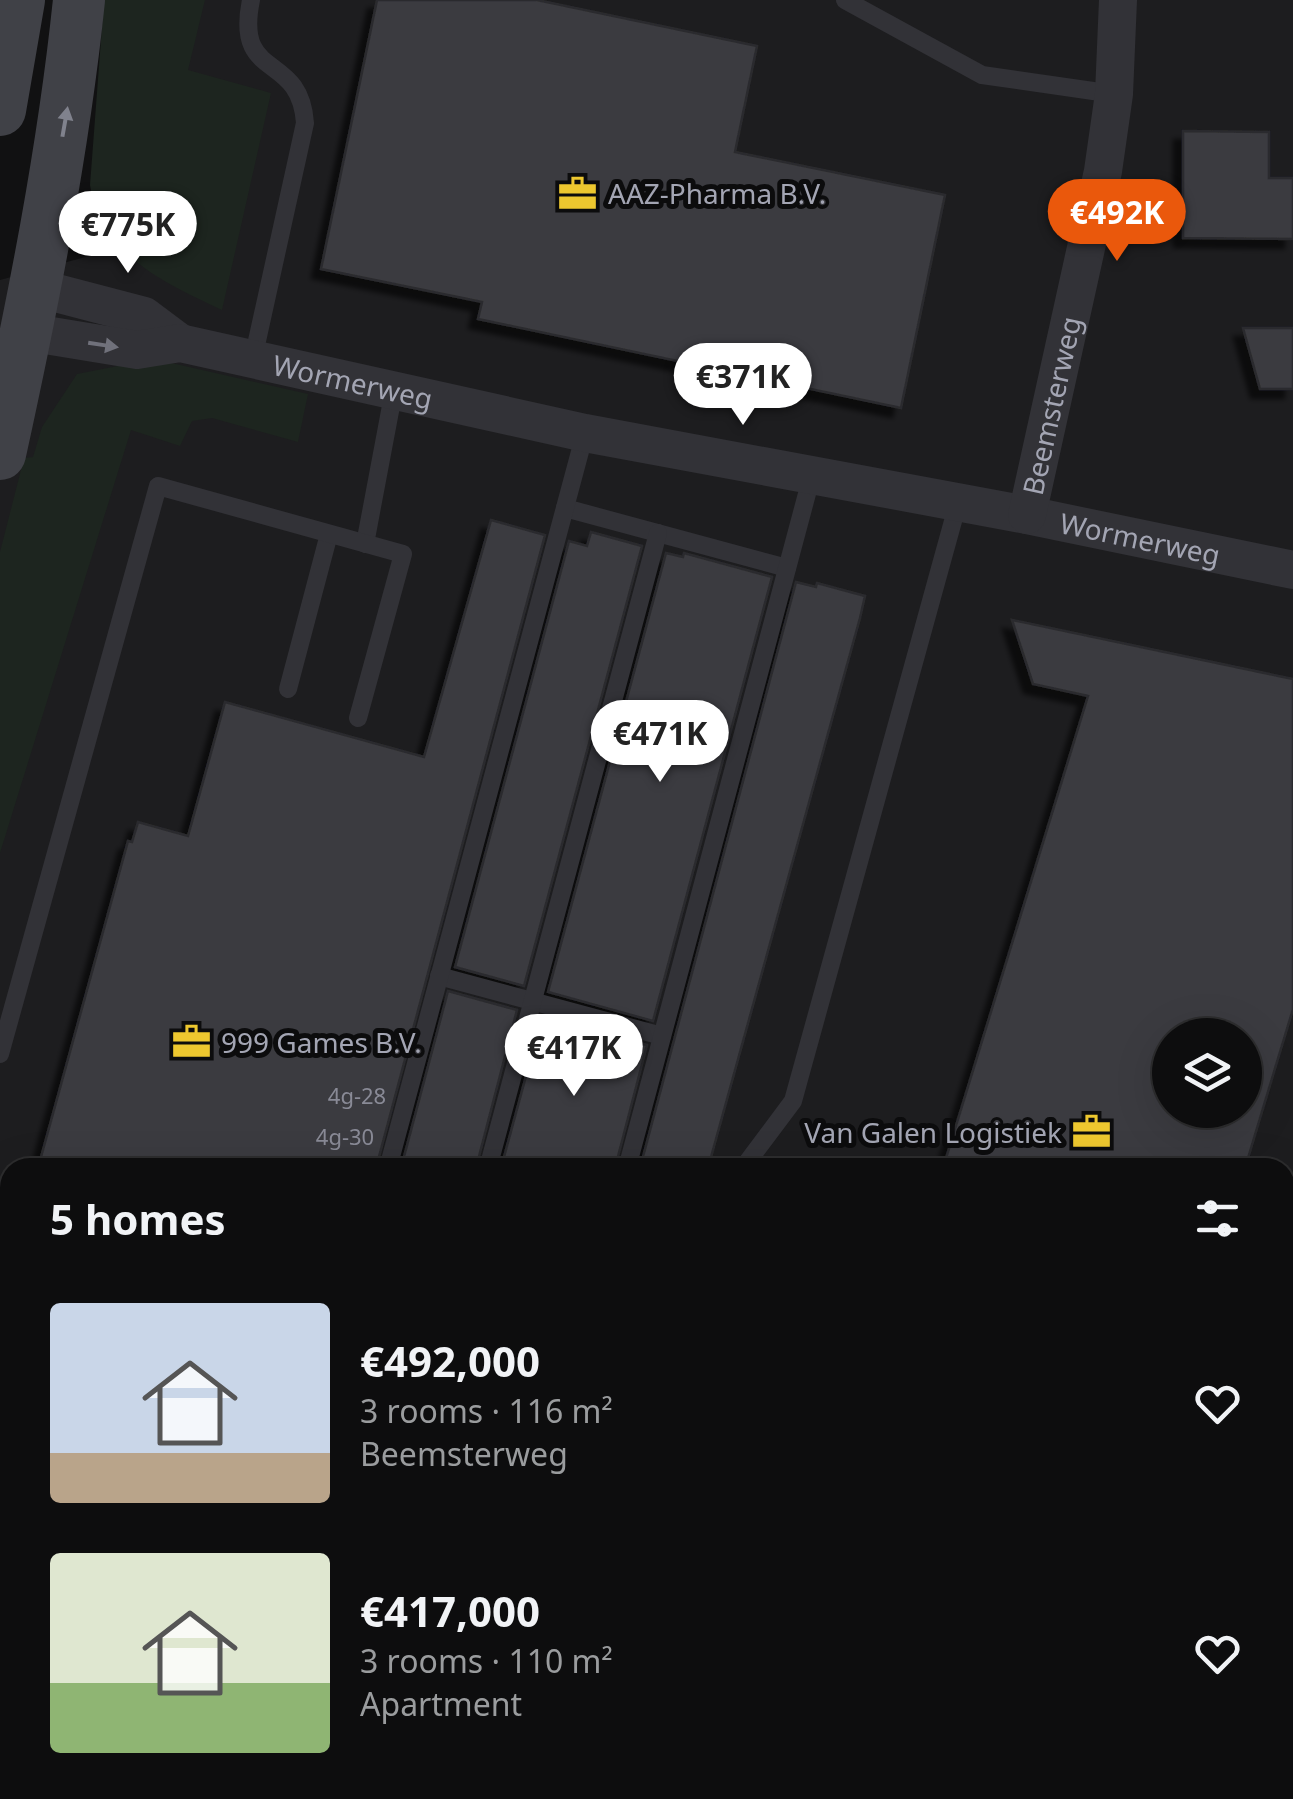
<!DOCTYPE html>
<meta charset="utf-8">
<style>
:root{--surface:#0d0d0e;--page:#1b1b1c;--text:#f1f3f6;--muted:#9a9c9e;--line:#2d2d2e;--accent:#ea580c}
body{margin:0;font-family:"Noto Sans",sans-serif;background:var(--page);color:var(--text);height:100vh;display:flex;flex-direction:column;font-size:38px;white-space:nowrap}
*{box-sizing:border-box;margin:0}
p{font-size:32px;color:var(--muted)}
.icon{flex:none;width:55px;height:55px;fill:none;stroke:currentColor;stroke-width:2;stroke-linecap:round;stroke-linejoin:round}
.map{position:relative;flex:1;overflow:hidden}
.panel{position:absolute;left:0px;top:1158px;width:1295px;height:642px;display:flex;flex-direction:column;background:var(--surface);border-radius:30px 30px 0 0;box-shadow:0 10px 40px #0002,0 0 0 2px var(--line)}
.panel>*{flex:none}
.fabs{position:absolute;left:1152px;top:1018px;display:grid;gap:20px}
.fabs a{display:grid;place-items:center;width:110px;height:110px;border-radius:50%;background:var(--surface);box-shadow:0 10px 40px #0002,0 0 0 2px var(--line);font-size:50px}
.price{position:absolute;translate:-50% -85px;padding:0 22px;border-radius:35px;background:#fff;color:#222;font-size:32px;line-height:65px;filter:drop-shadow(0 2px 5px #0008)}
.price::after{content:'';position:absolute;left:50%;top:60px;width:30px;height:22px;margin-left:-15px;background:inherit;clip-path:polygon(0 0,100% 0,50% 100%)}
.price.current{background:var(--accent);color:#fff}
ul{padding:0;list-style:none}
li{display:flex;align-items:center;gap:30px;height:250px;padding:0 50px}
li span{display:grid;place-items:center;flex:none;width:280px;height:200px;border-radius:10px;color:#555}
li>.icon{margin-inline-start:auto}
span .icon{width:120px;height:120px;fill:#fffc;stroke-width:1}
li b{font-size:42px}
h2{display:flex;justify-content:space-between;align-items:center;height:120px;padding:0 50px;font-size:42px}
.map>svg:first-child{display:block}
.built{fill:#1d1d1f;fill-rule:evenodd}
.green{fill:#1d251f}
.building{fill:#3b3b3f;stroke:#2b2b2e;stroke-width:2.5;fill-rule:evenodd;filter:url(#shadow)}
.lines{fill:none;stroke-linecap:round;stroke-linejoin:round}
.path{stroke:#38393e;stroke-width:6;stroke-dasharray:5 8;stroke-linecap:butt}
.lane{stroke:#323237;stroke-width:18}
.street{stroke:#323237;stroke-width:38}
.secondary{stroke:#404147;stroke-width:52}
.highway{stroke:#5e5f68;stroke-width:55}
.oneway{fill:#80828d}
.oneway2{fill:#70717b}
.labels{text-anchor:middle;dominant-baseline:central;stroke-width:10;stroke-linejoin:round;paint-order:stroke}
.number-label{font-size:22px;fill:#898a96}
.poi-label{font-size:28px;fill:#a3a5b3;stroke:#0c0c0d;text-anchor:start}
.street-label{font-size:28px;fill:#a3a5b3;stroke:#0c0c0d}
</style>
<div class="map">
<svg width="1293" height="1799" viewBox="0 0 1293 1799">
<defs>
<filter id="shadow"><feDropShadow dx="-9" dy="9" stdDeviation="2.5" flood-color="#0009"/></filter>
</defs>
<rect width="100%" height="100%" fill="#111112"/>
<path class="built" d="M 126,0 L 1293,0 L 1293,1799 L 1164,1799 L 1133,1790 L 1285,1790 L 1285,1168 L 10,1168 L 10,1457 L 0,1454 L 0,280 L 119,248 ZM 1170,1035 L 1245,1035 L 1245,1110 L 1170,1110 Z"/>
<g class="green">
<path d="M 104,0 L 205,0 L 188,70 L 271,93 L 222,310 C 163,282 103,256 90,185 Z"/>
<polygon points="167,362 308,394 298,442 212,418 192,421 180,446 131,430 0,853 0,552 24,458 33,457 42,427 77,374 123,365"/>
<polygon points="0,1459 10,1462 10,1774 0,1770"/>
<polygon points="55,1790 1023,1790 1052,1799 81,1799"/>
</g>
<g class="building">
<polygon points="377,0 537,0 757,46 735,152 945,195 901,408 478,319 482,302 321,269"/>
<polygon points="1183,131 1269,132 1269,178 1293,178 1293,239 1183,238"/>
<polygon points="1243,328 1293,328 1293,389 1260,389"/>
<polygon points="491,520 545,535 376,1168 38,1168 128,841 132,842 138,822 188,836 225,702 424,757"/>
<polygon points="591,532 642,546 524,986 455,967 569,541 587,546"/>
<polygon points="666,553 683,557 684,553 772,577 653,1021 548,992"/>
<polygon points="796,582 816,587 817,583 865,596 860,618 708,1168 640,1168"/>
<path d="M 1012,620 L 1293,679 L 1293,1009 L 1245,1168 L 943,1168 L 1088,696 L 1033,684 ZM 1170,1035 L 1245,1035 L 1245,1110 L 1170,1110 Z"/>
<polygon points="448,991 517,1010 476,1168 401,1168"/>
<polygon points="542,1017 647,1045 615,1168 501,1168"/>
</g>
<g class="lines">
<g class="path">
<polyline points="0,1540 10,1543"/>
<polyline points="766,1790 794,1799"/>
</g>
<g class="lane">
<path d="M 251,0 C 234,83 300,50 305,123 L 253,359"/>
<polyline points="845,0 982,75 1114,94"/>
<polyline points="565,508 787,568"/>
<polyline points="365,544 394,390"/>
<polyline points="288,689 329,534"/>
<polyline points="439,976 662,1036"/>
<polyline points="0,1054 158,486 403,554 358,718"/>
<polyline points="388,1168 585,433"/>
<polyline points="488,1168 658,533"/>
<polyline points="627,1168 812,475"/>
<polyline points="743,1168 793,1101 958,503"/>
<polyline points="1285,1587 1293,1558"/>
<polyline points="1190,1790 1211,1790"/>
</g>
<g class="street">
<polyline points="37,288 144,316 180,343"/>
<path id="s1" d="M 27,332 L 137,350 L 180,343 L 585,433 L 1027,515 L 1293,570"/>
<path id="s2" d="M 1027,515 L 1103,171 L 1114,94 L 1118,0"/>
</g>
<g class="secondary">
<polyline points="0,110 19,0"/>
<path d="M 0,454 C 33,303 63,154 79,0"/>
</g>
<polyline class="highway" points="0,1794 14,1799"/>
</g>
<defs><path id="oneway-solid" d="M-6-.8H1V-3.2L6.5 0L1 3.2V.8H-6Z" transform="scale(2.5)"/></defs>
<use class="oneway" href="#oneway-solid" transform="translate(65 122) rotate(-80)"/>
<use class="oneway2" href="#oneway-solid" transform="translate(103 345) rotate(9)"/>
<defs>
<symbol id="office-bare" viewBox="-9 -9 18 18"><path d="M-6-3h4V-5.5h4V-3h4V5H-6ZM-1-4.5V-3h2v-1.5ZM-6 0V1H6V0Z" fill="#edc72f" stroke="#0c0c0d" stroke-width="2.5" paint-order="stroke"/></symbol>
</defs>
<g fill-rule="evenodd">
<use href="#office-bare" x="550" y="166" width="55" height="55"/>
<use href="#office-bare" x="164" y="1014" width="55" height="55"/>
<use href="#office-bare" x="1064" y="1104" width="55" height="55"/>
</g>
<g class="labels">
<g class="number-label">
<text x="357" y="1095">4g-28</text>
<text x="345" y="1136">4g-30</text>
</g>
<g class="poi-label">
<text x="608" y="193">AAZ-Pharma B.V.</text>
<text x="221" y="1042">999 Games B.V.</text>
<text x="1062" y="1132" text-anchor="end">Van Galen Logistiek</text>
</g>
<g class="street-label">
<text stroke="none"><textPath href="#s1" startOffset="332">Wormerweg</textPath></text>
<text stroke="none"><textPath href="#s2" startOffset="112">Beemsterweg</textPath></text>
<text stroke="none"><textPath href="#s1" startOffset="1135">Wormerweg</textPath></text>
</g>
</g>
</svg>
<div class="fabs">
<a><svg class="icon" aria-label="layers" viewBox="0 0 24 24"><path d="M12 4l9 5-9 5-9-5zM3 14l9 5 9-5"/></svg></a>
</div>
<b class="price current" style="left:1117px;top:264px">€492K</b>
<b class="price" style="left:128px;top:276px">€775K</b>
<b class="price" style="left:743px;top:428px">€371K</b>
<b class="price" style="left:660px;top:785px">€471K</b>
<b class="price" style="left:574px;top:1099px">€417K</b>
<section class="panel">
<h2>5 homes<svg class="icon" aria-label="filters" viewBox="0 0 24 24"><path d="M4 7h16M4 17h16"/><circle cx="9" cy="7" r="2"/><circle cx="15" cy="17" r="2"/></svg></h2>
<ul>
<li><span style="background:linear-gradient(#c9d6e8 75%,#b9a48a 0)"><svg class="icon" aria-label="home" viewBox="0 0 24 24"><path d="M3 11l9-7 9 7M6 9v11h12V9"/></svg></span><div><b>€492,000</b><p>3 rooms · 116 m²</p><p>Beemsterweg</p></div><svg class="icon" aria-label="heart" viewBox="0 0 24 24"><path d="M12 20l-8-8c-3-5 5-10 8-4 3-6 11-1 8 4z"/></svg></li>
<li><span style="background:linear-gradient(#dfe7d0 65%,#8fb573 0)"><svg class="icon" aria-label="home" viewBox="0 0 24 24"><path d="M3 11l9-7 9 7M6 9v11h12V9"/></svg></span><div><b>€417,000</b><p>3 rooms · 110 m²</p><p>Apartment</p></div><svg class="icon" aria-label="heart" viewBox="0 0 24 24"><path d="M12 20l-8-8c-3-5 5-10 8-4 3-6 11-1 8 4z"/></svg></li>
</ul>
</section>
</div>
